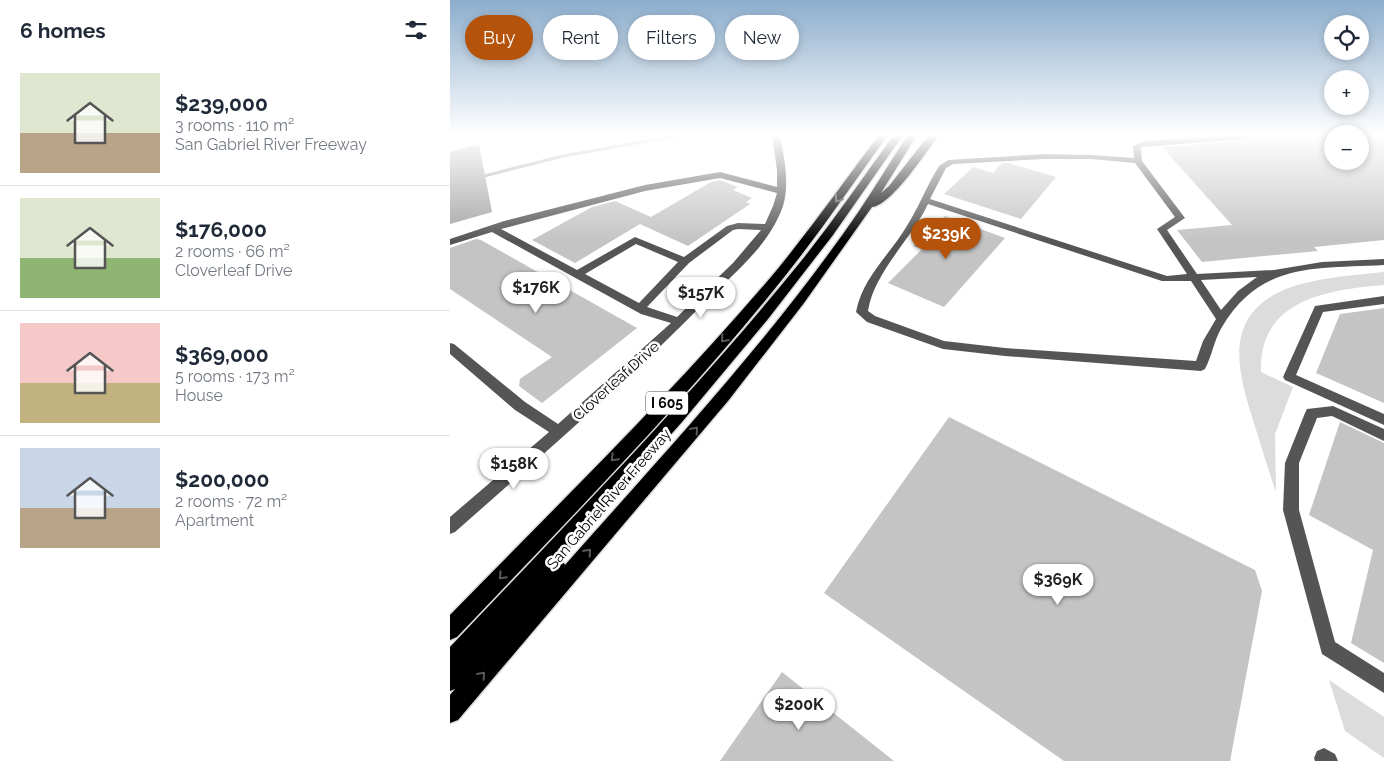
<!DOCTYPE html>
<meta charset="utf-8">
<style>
:root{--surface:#fff;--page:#f2f2f3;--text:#1f2937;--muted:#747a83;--line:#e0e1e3;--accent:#b45309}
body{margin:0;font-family:Raleway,sans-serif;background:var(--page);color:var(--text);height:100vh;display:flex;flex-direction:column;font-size:19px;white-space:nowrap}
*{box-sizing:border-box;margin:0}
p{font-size:16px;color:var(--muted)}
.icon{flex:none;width:28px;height:28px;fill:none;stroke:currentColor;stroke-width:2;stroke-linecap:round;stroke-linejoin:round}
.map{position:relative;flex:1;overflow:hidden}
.details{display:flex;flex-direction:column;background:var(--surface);width:450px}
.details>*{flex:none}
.banner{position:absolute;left:15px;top:15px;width:475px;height:45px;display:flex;gap:10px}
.buttons{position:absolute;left:874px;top:15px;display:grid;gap:10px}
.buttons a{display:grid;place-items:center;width:45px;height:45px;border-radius:50%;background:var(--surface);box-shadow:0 2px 8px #0003;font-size:25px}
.price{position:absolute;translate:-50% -42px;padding:0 11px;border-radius:18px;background:#fff;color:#222;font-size:16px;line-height:32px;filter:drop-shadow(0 1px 2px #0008)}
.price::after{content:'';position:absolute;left:50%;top:30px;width:15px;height:11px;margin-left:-8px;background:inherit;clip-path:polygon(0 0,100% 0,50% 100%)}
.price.active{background:var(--accent);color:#fff}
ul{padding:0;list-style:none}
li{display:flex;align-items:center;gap:15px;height:125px;padding:0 20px}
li+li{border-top:1px solid var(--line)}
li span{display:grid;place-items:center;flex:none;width:140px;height:100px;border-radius:0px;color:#555}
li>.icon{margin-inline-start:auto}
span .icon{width:60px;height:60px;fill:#fffc;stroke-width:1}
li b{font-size:21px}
h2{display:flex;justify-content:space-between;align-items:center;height:60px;padding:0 20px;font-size:21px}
.pill{padding:0 18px;border-radius:22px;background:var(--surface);box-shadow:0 2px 8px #0003;font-size:18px;line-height:45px}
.pill.active{background:var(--accent);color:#fff}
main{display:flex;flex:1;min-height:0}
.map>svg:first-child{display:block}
.green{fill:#dcdcdc}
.water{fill:#a3a3a3}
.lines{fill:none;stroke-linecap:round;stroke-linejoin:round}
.stream{stroke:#a3a3a3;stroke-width:3}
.building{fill:#c4c4c4}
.highway-casing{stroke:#dbdbdb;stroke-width:3}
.minor{fill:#555;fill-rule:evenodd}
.highway{fill:#000;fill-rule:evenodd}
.oneway{stroke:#595959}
.labels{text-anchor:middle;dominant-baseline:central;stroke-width:5;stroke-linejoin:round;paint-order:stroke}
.shield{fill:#fff;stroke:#4c4c4c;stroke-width:1}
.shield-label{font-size:14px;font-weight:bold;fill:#000}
.street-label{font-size:15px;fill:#000;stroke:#fff}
</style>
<main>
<section class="details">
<h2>6 homes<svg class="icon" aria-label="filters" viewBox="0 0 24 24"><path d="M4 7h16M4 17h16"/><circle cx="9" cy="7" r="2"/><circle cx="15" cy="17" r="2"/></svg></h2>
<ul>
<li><span style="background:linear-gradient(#dfe7d0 60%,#b9a48a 0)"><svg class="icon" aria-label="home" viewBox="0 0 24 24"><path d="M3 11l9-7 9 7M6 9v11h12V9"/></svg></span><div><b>$239,000</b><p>3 rooms · 110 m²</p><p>San Gabriel River Freeway</p></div></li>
<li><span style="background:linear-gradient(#dfe7d0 60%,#8fb573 0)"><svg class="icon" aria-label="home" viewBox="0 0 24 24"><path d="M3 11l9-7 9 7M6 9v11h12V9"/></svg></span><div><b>$176,000</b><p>2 rooms · 66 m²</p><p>Cloverleaf Drive</p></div></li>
<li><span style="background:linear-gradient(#f6c9c9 60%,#c2b280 0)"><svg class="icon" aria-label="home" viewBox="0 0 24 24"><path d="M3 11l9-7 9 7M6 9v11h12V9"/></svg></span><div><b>$369,000</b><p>5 rooms · 173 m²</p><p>House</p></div></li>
<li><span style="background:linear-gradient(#c9d6e8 60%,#b9a48a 0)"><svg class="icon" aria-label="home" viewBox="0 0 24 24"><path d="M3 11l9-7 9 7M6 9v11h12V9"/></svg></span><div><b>$200,000</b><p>2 rooms · 72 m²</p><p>Apartment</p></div></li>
</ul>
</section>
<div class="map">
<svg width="934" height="761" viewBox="0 0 934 761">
<rect width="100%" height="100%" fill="#fff"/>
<g class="green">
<path d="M 934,272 L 934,285 C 877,290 809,299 811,372 L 843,387 L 825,434 L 826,492 C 818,469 811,446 804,423 C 787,370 772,316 836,289 C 864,278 904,275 934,272 Z"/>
<polygon points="879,680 934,717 934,758 895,731"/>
</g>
<polygon class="water" points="29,144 42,212 0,224 0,152"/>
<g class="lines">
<polyline class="stream" points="30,177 113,156 231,135"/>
</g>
<g class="building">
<polygon points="857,135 882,135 882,161 910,161 910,135 934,135 934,240 864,247 868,251 752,262 727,230 782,225 712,147"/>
<polygon points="552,163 558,163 606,177 571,219 494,194 523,167 543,173"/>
<polygon points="270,180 288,187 283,190 302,198 296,202 300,204 238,246 190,224 125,263 82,240 142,207 165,201 201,217 261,182"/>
<polygon points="495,216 555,238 494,307 438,283 472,249 463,246"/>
<polygon points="26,239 31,240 187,328 92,403 69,386 70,379 102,357 0,289 0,248"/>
<polygon points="934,308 934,403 866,373 890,314"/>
<polygon points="499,417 805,570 812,591 780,761 614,761 374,593"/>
<polygon points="890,422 934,443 934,663 901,643 923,550 859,515"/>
<polygon points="332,672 444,761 270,761"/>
</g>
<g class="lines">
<defs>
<g id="highway">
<path d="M 429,135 L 438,135 C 404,182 371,231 335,276 C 234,403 119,519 7,637 L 0,640 L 0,615 C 110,502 224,392 326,271 C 362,227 395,180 429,135 Z"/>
<path d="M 444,135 L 453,135 L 383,235 L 318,319 L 232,422 L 111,558 L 115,565 C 216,451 322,338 409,211 C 426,186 441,160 458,135 L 467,135 L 431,193 L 439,186 L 479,135 L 489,135 C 477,151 441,206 422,207 L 354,303 L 278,401 L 8,720 L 0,723 L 0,695 L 5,689 L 0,691 L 0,647 C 120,520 242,396 352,260 C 384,220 413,177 444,135 Z"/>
</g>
</defs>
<use href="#highway" class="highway-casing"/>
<g class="minor">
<path d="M 322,135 L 330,135 C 334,158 340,183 333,206 C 319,246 284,273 255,302 C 176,383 90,457 5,532 L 0,534 L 0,517 L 99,432 L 65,410 L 0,354 L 0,343 L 4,344 L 75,402 L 108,424 L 221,323 L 191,314 L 42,232 L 0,245 L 0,239 L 54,221 L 195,185 L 270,172 L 327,187 L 327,170 ZM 270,178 L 327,193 L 323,206 L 315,224 L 288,223 L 277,226 L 234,257 L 185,237 L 127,270 L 51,229 L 195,191 ZM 288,229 L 311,230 L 283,263 L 227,317 L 197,307 L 239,263 L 283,230 ZM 186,244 L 228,262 L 189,303 L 135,274 Z"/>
<path d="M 791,135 L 827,135 L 823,137 L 691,147 L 692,161 L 735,218 L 717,230 L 747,274 L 824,270 L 872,262 L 934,259 L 934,265 C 867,269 811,261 772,327 C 764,340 762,356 755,369 L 751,371 L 555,356 L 493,349 L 417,322 L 406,312 C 413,276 441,254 458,224 C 470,205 477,185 489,166 L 498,160 L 594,154 L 641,155 L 684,158 L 683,146 L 694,141 ZM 594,159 L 641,159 L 685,163 L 725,217 L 707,229 L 737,274 L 717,276 L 480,199 L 496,168 L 503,164 ZM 478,204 L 712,281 L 741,281 L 766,319 L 753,341 L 746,361 L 555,348 L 494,341 L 425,316 L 418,311 C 424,272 461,240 478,204 ZM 807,277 L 788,291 L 771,310 L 751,280 Z"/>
<polygon points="934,296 934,304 873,312 846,375 934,414 934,425 835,380 833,377 865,306"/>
<polygon points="883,406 934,429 934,441 882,416 867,418 849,463 849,510 885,642 934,673 934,693 872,654 833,510 835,463 855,413 857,409"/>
<polygon points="874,748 885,754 888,761 865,761 864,758 867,751"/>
</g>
<use href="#highway" class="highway"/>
</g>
<defs><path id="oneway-chevron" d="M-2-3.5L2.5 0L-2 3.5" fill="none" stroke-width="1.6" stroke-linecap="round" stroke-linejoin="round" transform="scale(1.25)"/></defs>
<g class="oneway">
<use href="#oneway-chevron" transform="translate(388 199) rotate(124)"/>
<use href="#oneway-chevron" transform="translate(274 339) rotate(131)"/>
<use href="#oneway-chevron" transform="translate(245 430) rotate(-49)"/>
<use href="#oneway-chevron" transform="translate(164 458) rotate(134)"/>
<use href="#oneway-chevron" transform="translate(138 552) rotate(-49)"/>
<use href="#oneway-chevron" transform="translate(52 576) rotate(134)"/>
<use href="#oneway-chevron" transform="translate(32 675) rotate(-49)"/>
</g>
<linearGradient id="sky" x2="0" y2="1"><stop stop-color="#8cadcc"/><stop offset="0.56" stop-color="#fff"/><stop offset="1" stop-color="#fff" stop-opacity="0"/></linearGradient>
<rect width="934" height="241" fill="url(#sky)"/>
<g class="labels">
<rect class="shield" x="196" y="391.5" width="42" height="23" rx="4"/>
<g class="shield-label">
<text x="217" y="403">I 605</text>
</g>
<g class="street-label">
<text transform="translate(166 381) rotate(-42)">Cloverleaf Drive</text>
<text transform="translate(159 499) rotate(-49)">San Gabriel River Freeway</text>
</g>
</g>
</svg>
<div class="buttons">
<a><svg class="icon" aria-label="locate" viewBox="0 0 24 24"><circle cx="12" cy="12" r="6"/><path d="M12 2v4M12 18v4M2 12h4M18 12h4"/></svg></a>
<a>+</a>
<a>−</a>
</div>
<b class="price active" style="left:496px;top:260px">$239K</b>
<b class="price" style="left:86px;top:314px">$176K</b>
<b class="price" style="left:251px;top:319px">$157K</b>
<b class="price" style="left:64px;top:490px">$158K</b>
<b class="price" style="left:608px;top:606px">$369K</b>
<b class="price" style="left:349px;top:731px">$200K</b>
<div class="banner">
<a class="pill active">Buy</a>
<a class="pill">Rent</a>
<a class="pill">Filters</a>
<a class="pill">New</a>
</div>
</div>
</main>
